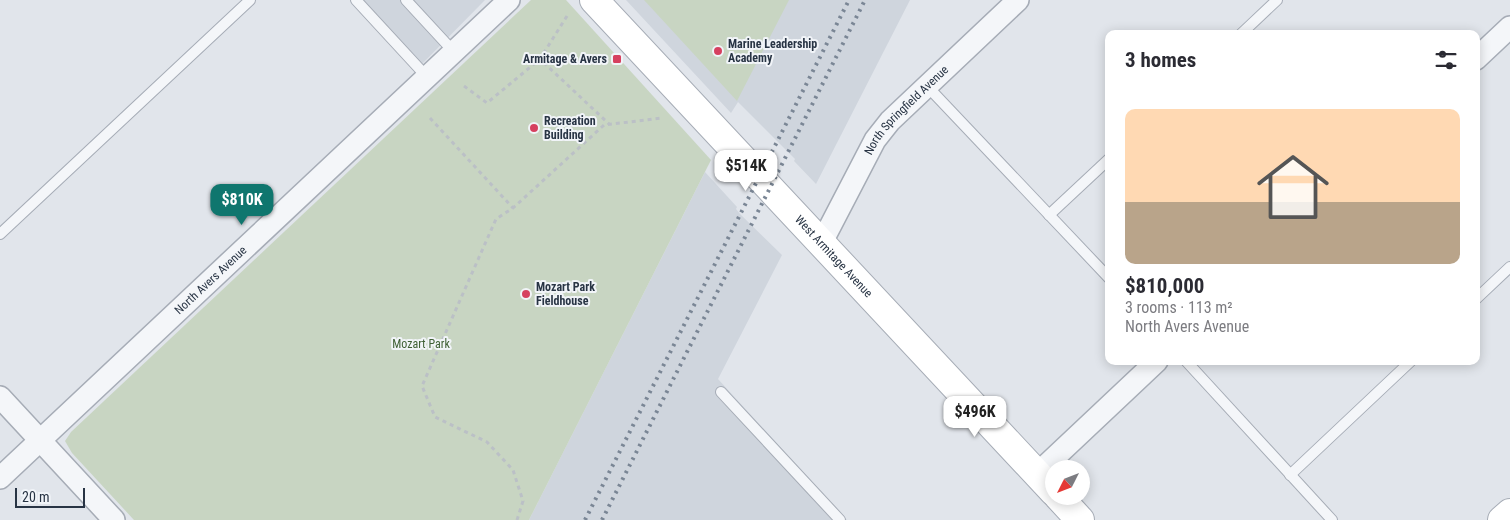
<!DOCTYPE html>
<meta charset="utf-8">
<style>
:root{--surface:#fff;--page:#f2f2f3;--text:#2b2b33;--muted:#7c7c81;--accent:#0f766e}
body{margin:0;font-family:"Roboto Condensed",sans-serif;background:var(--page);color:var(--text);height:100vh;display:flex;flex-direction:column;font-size:19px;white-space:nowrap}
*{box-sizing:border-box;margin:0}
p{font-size:16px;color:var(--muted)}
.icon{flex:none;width:28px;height:28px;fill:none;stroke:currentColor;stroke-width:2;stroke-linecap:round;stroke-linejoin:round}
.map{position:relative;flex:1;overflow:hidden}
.sheet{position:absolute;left:1105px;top:30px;width:375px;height:335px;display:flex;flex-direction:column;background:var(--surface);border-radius:10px;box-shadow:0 2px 12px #0003}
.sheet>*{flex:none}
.needle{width:32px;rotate:228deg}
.fabs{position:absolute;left:1045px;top:460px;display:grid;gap:10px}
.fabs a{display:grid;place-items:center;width:45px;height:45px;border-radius:50%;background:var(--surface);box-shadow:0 2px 12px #0003;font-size:25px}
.scale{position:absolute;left:15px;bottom:12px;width:70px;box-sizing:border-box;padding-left:5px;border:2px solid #283444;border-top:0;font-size:14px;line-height:18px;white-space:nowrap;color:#283444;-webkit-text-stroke:4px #f1f4f8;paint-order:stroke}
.price{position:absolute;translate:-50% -42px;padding:0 11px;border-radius:10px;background:#fff;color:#222;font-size:16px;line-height:32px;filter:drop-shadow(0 1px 2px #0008)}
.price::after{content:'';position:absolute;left:50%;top:30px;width:15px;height:11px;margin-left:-8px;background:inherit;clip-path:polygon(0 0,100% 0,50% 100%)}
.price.selected{background:var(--accent);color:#fff}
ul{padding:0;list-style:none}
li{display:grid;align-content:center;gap:10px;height:265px;padding:0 20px}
li span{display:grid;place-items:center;height:155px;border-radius:10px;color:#555}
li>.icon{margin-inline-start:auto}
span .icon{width:90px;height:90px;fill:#fffc;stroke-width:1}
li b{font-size:21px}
h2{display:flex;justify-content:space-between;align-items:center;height:60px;padding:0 20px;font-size:21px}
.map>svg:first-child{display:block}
.built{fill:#cfd5dd}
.green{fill:#c8d5c2}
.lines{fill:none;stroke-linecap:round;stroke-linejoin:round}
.lane-casing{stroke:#a6acb6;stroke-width:12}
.street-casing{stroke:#a6acb6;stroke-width:24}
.secondary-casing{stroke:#a6acb6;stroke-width:30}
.path{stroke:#bbc0c6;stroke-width:3;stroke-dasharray:4 4;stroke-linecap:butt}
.lane{stroke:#f4f6f9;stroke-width:10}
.street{stroke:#f4f6f9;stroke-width:21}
.secondary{stroke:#fff;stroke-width:28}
.rail{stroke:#7a8695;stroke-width:4;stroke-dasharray:2.5 5;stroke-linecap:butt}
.poi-dot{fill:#d6405f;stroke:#f1f4f8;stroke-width:2}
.labels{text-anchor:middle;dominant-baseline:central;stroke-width:4;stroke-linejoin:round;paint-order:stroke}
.poi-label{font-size:12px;font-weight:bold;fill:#283444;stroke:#f1f4f8;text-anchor:start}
.street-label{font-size:12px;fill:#283444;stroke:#f1f4f8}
.park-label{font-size:12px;fill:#3f6035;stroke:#f1f4f8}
</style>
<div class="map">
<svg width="1510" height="520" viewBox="0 0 1510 520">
<rect width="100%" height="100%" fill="#e1e5eb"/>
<g class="built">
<polygon points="359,0 485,0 420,66"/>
<polygon points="626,0 910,0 816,184 794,161 795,159 738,102 731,113"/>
<polygon points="705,172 737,207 736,209 740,214 782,255 718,379 847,520 529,520"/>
</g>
<g class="green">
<polygon points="531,0 566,0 711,160 529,520 134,520 72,453 65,441 71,432"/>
<polygon points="644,0 789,0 737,101"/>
</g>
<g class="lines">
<defs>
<g id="lane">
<polyline points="356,0 427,77"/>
<polyline points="406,0 454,52"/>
<polyline points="1241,34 1277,0"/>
<polyline points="927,86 1109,278"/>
<polyline points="1049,215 1109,159"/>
<polyline points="0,234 250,0"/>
<polyline points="1476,299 1510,267"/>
<polyline points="1186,361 1332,520"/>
<polyline points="721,392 840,520"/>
<polyline points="1290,475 1411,361"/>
</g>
<g id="street">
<polyline points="1476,59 1510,27"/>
<path id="s1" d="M 822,242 L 875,140 L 890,121 L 1018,0"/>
<polyline points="0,397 114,520"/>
<polyline points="1037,474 1157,361"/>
<path id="s2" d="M 0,478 L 509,0"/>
</g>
<g id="secondary">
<path id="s3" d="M 594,0 L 1054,492"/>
<polyline points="1058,496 1080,520"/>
<polyline points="1502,520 1510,513"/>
</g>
</defs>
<use href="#lane" class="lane-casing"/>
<use href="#street" class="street-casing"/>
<use href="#secondary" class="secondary-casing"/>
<g class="path">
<polyline points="567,16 540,59 609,124"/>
<polyline points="464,86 487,103 540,59"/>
<polyline points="430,118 513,208"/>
<polyline points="517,520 523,501 513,470 487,442 435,417 422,386 496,219 513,208 604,125 662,118"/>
</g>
<use href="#lane" class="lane"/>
<use href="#street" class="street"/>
<use href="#secondary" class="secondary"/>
<g class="rail">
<polyline points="585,520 849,0"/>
<polyline points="602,520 865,0"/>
</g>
</g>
<g class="poi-dot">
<circle cx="718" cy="51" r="5"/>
<rect x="612" y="54" width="10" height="10" rx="2.5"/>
<circle cx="534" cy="128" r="5"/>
<circle cx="526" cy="294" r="5"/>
</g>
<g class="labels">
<g class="poi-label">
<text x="728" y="44">Marine Leadership<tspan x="728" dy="14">Academy</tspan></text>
<text x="607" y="59" text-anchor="end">Armitage &amp; Avers</text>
<text x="544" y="121">Recreation<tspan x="544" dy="14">Building</tspan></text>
<text x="536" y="287">Mozart Park<tspan x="536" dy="14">Fieldhouse</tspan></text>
</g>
<g class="street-label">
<text stroke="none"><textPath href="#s1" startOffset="158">North Springfield Avenue</textPath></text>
<text stroke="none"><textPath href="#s3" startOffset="351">West Armitage Avenue</textPath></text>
<text stroke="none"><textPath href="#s2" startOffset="289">North Avers Avenue</textPath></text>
</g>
<g class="park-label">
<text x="421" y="344">Mozart Park</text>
</g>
</g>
</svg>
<div class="fabs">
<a><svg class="needle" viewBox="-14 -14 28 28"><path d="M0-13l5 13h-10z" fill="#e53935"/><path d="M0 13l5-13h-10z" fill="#7c7c81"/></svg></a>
</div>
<div class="scale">20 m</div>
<b class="price" style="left:746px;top:192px">$514K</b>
<b class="price selected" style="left:242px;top:226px">$810K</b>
<b class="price" style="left:975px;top:438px">$496K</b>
<section class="sheet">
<h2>3 homes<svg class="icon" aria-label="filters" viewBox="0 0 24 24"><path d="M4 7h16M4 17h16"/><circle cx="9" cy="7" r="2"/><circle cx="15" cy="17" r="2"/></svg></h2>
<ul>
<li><span style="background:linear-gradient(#ffd9b3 60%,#b9a48a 0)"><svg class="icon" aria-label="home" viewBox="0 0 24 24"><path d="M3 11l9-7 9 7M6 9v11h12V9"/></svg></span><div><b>$810,000</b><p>3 rooms · 113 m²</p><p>North Avers Avenue</p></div></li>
</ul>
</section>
</div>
